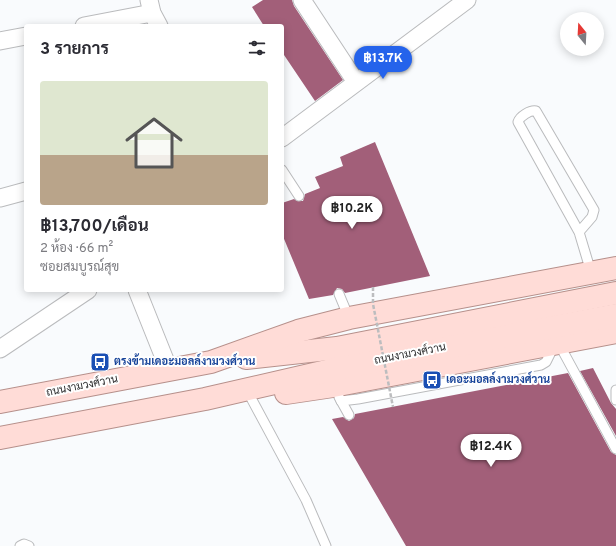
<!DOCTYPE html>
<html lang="th">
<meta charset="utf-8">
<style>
:root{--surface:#fff;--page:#f2f2f3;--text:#2b2b33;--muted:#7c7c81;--line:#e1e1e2;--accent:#2563eb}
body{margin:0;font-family:Overpass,Sarabun,sans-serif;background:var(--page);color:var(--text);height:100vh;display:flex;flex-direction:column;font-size:15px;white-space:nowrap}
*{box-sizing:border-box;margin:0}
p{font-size:13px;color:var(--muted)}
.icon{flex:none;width:22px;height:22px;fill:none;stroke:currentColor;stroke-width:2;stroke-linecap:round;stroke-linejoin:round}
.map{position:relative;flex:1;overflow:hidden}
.details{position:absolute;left:24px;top:24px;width:260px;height:268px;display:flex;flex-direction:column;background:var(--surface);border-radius:4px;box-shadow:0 2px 10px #0003}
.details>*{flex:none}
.needle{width:26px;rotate:342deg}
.controls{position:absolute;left:560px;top:12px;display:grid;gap:8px}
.controls a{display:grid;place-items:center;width:44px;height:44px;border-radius:50%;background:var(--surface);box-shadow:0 2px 10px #0003;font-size:20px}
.price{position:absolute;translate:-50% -34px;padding:0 9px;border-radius:14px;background:#fff;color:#222;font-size:13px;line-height:26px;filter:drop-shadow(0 1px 2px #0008)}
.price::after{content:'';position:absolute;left:50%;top:24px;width:12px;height:9px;margin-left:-6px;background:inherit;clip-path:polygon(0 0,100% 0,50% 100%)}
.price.active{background:var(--accent);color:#fff}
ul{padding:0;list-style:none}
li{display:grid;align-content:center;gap:8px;height:212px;padding:0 16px}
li+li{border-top:1px solid var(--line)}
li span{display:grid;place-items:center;height:124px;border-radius:4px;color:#555}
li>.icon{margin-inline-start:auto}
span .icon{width:72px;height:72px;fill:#fffc;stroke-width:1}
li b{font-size:17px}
h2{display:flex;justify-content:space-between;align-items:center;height:48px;padding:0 16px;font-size:17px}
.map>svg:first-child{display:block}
.building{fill:#a25f79}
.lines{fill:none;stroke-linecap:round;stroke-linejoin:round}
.lane-casing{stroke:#babbbd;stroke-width:11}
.street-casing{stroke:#babbbd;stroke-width:19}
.primary-casing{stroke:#b6908b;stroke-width:24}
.lane{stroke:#fff;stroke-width:9}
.street{stroke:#fff;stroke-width:17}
.primary{stroke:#ffdcd7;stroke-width:22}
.path-bridge{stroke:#bcbdbf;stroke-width:2.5;stroke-dasharray:4 2;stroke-linecap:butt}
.labels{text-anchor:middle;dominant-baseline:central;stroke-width:4;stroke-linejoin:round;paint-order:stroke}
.street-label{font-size:11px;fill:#2f2f30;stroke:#fff}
.transit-label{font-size:11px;font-weight:bold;fill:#164399;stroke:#fff;text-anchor:start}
</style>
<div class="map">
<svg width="616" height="546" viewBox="0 0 616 546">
<rect width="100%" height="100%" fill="#f9fbfd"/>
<g class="building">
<polygon points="263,0 292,0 294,6 343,80 315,101 282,52 282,26 264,26 252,7"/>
<polygon points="375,142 430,276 345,293 342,289 337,288 333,295 309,299 282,234 282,203 294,199 297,201 303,201 305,194 320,188 315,177 343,166 340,157"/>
<polygon points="593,368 611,403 616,409 616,436 580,371"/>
<polygon points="568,373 611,452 616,455 616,546 406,546 332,419 343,417 349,421 354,418 355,414"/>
</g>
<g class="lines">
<defs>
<g id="lane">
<polyline points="282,170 299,196"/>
<path d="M 579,232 L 592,217 L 594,210 L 536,111 C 530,110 520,116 518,122 L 579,232 L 591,272"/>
<polyline points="339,294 349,318"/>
<polyline points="559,344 616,449"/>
<polyline points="616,390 616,400"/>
<polyline points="250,396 306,500 326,546"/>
<polyline points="339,397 349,415"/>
<polyline points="341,401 358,399 541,365 546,362 554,346"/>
<polyline points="20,546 24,544 29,546"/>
</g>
<g id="street">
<polyline points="149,0 152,13 159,26"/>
<polyline points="302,0 356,82"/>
<polyline points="84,26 152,13"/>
<polyline points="0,41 26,36"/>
<polyline points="282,138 467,0"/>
<polyline points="0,198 26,191"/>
<polyline points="137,290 169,370"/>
<polyline points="0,349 88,290"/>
</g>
<g id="primary">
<polyline points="246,358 337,348 616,293"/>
<polyline points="286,393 333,386 616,332"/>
<polyline points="0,402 211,362 298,331 349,318 616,268"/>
<polyline points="0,438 205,399 340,368 616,315"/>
</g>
</defs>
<use href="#lane" class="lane-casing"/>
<use href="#street" class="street-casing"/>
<use href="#primary" class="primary-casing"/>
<use href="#lane" class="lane"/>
<use href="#street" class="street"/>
<use href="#primary" class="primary"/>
<polyline class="path-bridge" points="373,287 373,304 393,407"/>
</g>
<defs>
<symbol id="bus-square" viewBox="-11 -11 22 22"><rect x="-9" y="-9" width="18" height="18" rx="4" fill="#1a4fb4" stroke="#fff"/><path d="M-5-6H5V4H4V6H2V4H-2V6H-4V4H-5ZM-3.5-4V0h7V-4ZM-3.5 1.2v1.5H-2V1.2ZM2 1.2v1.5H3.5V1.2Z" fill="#fff"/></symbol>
</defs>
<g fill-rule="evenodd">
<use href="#bus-square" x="89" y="351" width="22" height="22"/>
<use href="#bus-square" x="421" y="369" width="22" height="22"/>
</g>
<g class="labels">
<g class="street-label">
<text transform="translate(410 354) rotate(-11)">ถนนงามวงศ์วาน</text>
<text transform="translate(82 386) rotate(-11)">ถนนงามวงศ์วาน</text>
</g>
<g class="transit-label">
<text x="114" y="362">ตรงข้ามเดอะมอลล์งามวงศ์วาน</text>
<text x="446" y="380">เดอะมอลล์งามวงศ์วาน</text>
</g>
</g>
</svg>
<div class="controls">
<a><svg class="needle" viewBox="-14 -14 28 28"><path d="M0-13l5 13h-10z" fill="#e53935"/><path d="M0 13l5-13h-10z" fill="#7c7c81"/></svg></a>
</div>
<b class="price active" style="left:383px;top:80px">฿13.7K</b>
<b class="price" style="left:352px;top:230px">฿10.2K</b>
<b class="price" style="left:491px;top:468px">฿12.4K</b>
<section class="details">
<h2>3 รายการ<svg class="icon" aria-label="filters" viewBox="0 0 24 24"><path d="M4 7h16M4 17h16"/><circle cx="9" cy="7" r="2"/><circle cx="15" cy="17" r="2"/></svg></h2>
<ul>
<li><span style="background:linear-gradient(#dfe7d0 60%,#b9a48a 0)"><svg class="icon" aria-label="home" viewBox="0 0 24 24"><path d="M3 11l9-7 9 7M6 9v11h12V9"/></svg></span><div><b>฿13,700/เดือน</b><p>2 ห้อง · 66 m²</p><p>ซอยสมบูรณ์สุข</p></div></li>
</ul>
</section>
</div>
